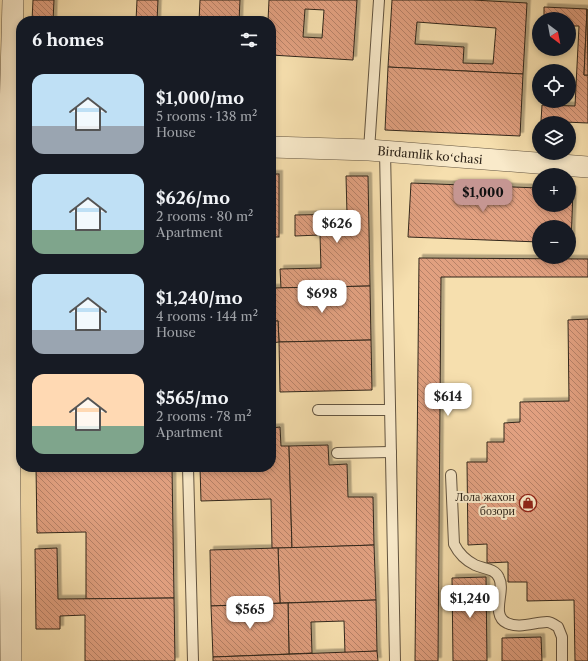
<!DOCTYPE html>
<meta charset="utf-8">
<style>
:root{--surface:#171b24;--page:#20242c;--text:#f1f3f6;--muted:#9ea1a6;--accent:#c59692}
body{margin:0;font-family:"Libre Caslon Text",serif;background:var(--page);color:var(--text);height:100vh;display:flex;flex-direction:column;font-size:15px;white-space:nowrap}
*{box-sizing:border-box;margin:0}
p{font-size:13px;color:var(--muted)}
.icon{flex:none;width:22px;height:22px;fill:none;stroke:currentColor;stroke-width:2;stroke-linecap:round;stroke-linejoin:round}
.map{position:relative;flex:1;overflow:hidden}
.details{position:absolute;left:16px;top:16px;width:260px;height:456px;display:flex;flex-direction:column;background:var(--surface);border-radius:16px;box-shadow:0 2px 6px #0003}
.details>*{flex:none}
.needle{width:26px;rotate:148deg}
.fabs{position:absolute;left:532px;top:12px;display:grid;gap:8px}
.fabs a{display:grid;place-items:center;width:44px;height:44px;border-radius:50%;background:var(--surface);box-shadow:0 2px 6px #0003;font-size:20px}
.price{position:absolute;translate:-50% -34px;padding:0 9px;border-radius:8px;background:#fff;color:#222;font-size:13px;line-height:26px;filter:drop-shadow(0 1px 2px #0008)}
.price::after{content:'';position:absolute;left:50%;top:24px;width:12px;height:9px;margin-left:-6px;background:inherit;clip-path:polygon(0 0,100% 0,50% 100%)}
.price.active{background:var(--accent);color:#111}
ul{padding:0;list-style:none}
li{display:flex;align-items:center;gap:12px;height:100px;padding:0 16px}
li span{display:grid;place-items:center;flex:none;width:112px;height:80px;border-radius:12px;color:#555}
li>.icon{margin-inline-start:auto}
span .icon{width:48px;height:48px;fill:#fffc;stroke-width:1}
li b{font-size:17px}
h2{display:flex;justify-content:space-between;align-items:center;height:48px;padding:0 16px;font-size:17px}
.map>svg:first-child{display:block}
.building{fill:url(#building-back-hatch);stroke:#30261b;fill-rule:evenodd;filter:url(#shadow)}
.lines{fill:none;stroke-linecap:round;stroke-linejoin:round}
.service-casing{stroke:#625440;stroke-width:12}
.minor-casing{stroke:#625440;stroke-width:22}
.service{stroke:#f9eaca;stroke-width:10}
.minor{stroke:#f9eaca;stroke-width:21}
.labels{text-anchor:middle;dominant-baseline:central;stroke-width:4;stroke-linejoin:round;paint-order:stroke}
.street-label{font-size:12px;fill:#30261b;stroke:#f9eaca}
.poi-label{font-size:12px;fill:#30261b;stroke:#f9eaca;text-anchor:end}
</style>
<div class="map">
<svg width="588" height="661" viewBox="0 0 588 661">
<defs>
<pattern id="building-back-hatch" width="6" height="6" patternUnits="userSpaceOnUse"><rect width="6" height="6" fill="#e1a080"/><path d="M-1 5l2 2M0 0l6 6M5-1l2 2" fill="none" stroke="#b78268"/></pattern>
<filter id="shadow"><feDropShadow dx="3.5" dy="-3.5" stdDeviation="0" flood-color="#0004"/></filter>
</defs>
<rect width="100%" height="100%" fill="#f6dfae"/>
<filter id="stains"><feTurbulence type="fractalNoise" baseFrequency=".005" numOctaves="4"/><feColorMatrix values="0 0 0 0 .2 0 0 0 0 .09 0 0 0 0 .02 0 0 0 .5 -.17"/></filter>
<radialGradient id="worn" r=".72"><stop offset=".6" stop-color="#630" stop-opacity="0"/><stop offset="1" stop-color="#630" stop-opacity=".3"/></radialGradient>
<g class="building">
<polygon points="33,0 54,0 53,21 32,21"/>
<polygon points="137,0 158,0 157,21 136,21"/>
<polygon points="200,0 240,0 239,21 199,21"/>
<path d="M 269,0 L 357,0 L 353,60 L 271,55 L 271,21 L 268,21 ZM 305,9 L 324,10 L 322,38 L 303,37 Z"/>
<path d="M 392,0 L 473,0 L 527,3 L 523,74 L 388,67 ZM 417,22 L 496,28 L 493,64 L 463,63 L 464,47 L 415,44 Z"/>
<polygon points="544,7 587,9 584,75 588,75 588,123 541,121 542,105 575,106 579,26 569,26 569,19 544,19"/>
<polygon points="587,9 588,75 584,75"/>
<polygon points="388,67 523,74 520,136 385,130"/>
<rect x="271" y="174" width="8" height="63"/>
<polygon points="346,176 368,176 370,286 281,288 280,269 321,268 320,235 295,236 295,215 347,214"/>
<polygon points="411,183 539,188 539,205 569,205 569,189 573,190 571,244 569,244 569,227 539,227 539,242 408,237"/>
<polygon points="419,258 588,259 588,277 441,277 438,661 415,661"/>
<polygon points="370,286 371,340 279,342 278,321 271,321 271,288"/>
<polygon points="588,319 588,661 575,661 574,600 527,601 527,582 508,582 508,562 487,563 487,544 468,545 467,462 487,462 487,442 504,442 504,423 520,422 520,402 569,401 568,320"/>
<polygon points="271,321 278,321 279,342 271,343"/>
<polygon points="371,340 372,390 280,392 279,342"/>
<polygon points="280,427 281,446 289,446 292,548 272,548 271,499 201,501 200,467 271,467 271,428"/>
<polygon points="328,445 329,465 347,464 348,497 373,497 374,545 292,548 289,446"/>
<polygon points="36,467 172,467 174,598 86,599 86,532 37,533"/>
<polygon points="374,545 376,600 280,603 278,548"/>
<polygon points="57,548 58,599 174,598 175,661 85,661 85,615 60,616 60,629 36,629 35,549"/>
<polygon points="278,548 280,603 211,606 210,550"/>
<polygon points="486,577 487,661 453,661 452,578"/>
<polygon points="376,600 377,651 345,653 344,621 311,622 312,653 289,654 288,603"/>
<polygon points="288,603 289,654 213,657 211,606"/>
<polygon points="541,637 542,661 502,661 502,638"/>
<polygon points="377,651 378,661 213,661 213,657"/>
</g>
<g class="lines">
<defs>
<g id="service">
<polyline points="369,150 379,0"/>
<polyline points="385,151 395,661"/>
<polyline points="318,410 390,410"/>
<polyline points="337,453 391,452"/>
<polyline points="188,467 193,661"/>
<path d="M 451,475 L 454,544 C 459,554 465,560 475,565 C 483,569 495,568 499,578 C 506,591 490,615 507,623 C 519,629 535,622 547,622 C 551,622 555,625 558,627 L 562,637 L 562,661"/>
</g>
<g id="minor">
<polyline points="271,147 369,150 588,167"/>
<polyline points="11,661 8,189 13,0"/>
</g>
</defs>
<use href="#service" class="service-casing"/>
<use href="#minor" class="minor-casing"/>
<use href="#service" class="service"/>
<use href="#minor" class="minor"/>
</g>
<defs>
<symbol id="shop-ring" viewBox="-11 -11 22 22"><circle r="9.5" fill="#f9eaca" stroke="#8f2418" stroke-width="1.5"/><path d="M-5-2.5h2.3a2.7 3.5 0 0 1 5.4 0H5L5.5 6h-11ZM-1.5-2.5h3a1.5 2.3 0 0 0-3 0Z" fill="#8f2418"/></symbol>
</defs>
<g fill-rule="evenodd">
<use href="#shop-ring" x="518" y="493" width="20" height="20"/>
</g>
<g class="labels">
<g class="street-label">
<text transform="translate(430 155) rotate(5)">Birdamlik koʻchasi</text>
</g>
<g class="poi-label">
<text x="515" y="496">Лола жахон<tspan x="515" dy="14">бозори</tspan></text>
</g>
</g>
<rect width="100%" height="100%" filter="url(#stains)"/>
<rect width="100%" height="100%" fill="url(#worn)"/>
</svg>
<div class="fabs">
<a><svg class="needle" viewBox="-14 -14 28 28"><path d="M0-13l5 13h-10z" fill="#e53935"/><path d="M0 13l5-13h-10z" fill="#9ea1a6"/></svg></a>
<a><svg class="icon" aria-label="locate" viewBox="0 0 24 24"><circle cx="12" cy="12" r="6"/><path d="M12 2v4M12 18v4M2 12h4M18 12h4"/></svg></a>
<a><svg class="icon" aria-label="layers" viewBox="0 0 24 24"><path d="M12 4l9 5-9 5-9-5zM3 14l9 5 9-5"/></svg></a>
<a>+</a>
<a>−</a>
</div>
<b class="price active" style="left:483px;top:213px">$1,000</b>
<b class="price" style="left:337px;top:244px">$626</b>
<b class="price" style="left:322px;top:314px">$698</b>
<b class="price" style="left:448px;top:417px">$614</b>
<b class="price" style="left:470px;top:619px">$1,240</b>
<b class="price" style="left:250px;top:630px">$565</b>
<section class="details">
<h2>6 homes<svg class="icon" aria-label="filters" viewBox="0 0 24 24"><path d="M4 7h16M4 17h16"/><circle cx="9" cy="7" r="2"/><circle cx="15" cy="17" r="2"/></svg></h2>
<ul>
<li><span style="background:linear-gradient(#bfe0f5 65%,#9aa5b1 0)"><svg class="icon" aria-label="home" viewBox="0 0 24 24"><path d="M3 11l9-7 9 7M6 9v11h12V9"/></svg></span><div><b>$1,000/mo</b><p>5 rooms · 138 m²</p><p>House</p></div></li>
<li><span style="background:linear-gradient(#bfe0f5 70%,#7fa58c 0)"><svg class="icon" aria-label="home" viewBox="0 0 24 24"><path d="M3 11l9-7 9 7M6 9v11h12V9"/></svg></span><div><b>$626/mo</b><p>2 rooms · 80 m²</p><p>Apartment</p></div></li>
<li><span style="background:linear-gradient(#bfe0f5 70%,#9aa5b1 0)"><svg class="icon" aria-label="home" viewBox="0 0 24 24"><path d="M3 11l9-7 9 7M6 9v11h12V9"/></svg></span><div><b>$1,240/mo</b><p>4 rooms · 144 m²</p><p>House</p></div></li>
<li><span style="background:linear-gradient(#ffd9b3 65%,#7fa58c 0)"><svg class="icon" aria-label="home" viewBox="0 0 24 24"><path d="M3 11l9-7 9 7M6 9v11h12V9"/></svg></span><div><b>$565/mo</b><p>2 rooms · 78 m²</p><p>Apartment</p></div></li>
</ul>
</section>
</div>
